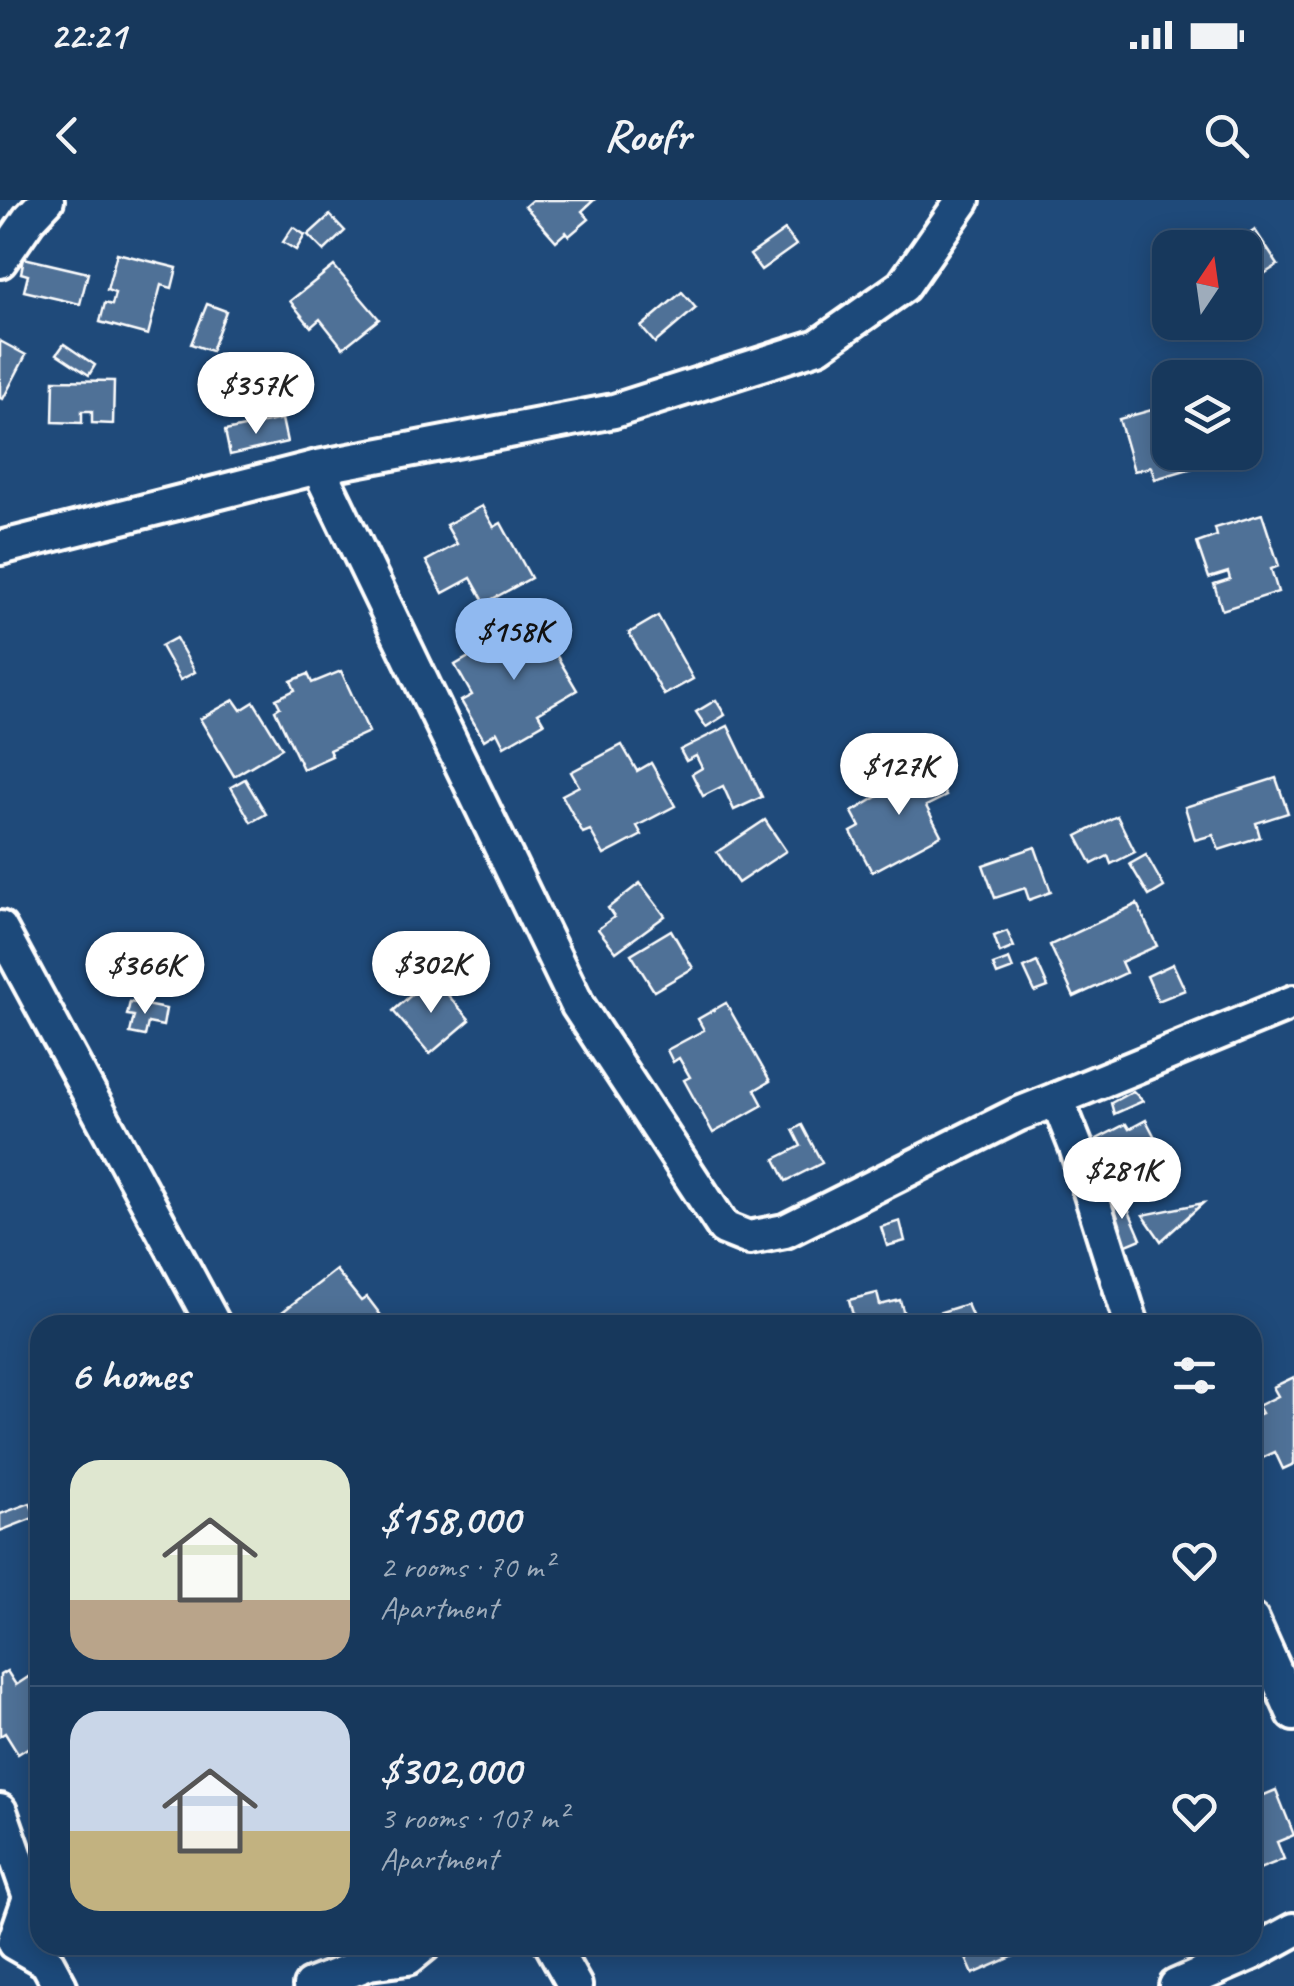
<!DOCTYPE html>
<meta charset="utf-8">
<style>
:root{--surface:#17385c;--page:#244365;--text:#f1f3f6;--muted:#9eacbb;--line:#365272;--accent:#90b9f0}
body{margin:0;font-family:Caveat,sans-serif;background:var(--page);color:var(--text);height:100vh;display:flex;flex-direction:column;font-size:38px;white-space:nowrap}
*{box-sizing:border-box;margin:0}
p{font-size:32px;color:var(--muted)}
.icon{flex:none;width:55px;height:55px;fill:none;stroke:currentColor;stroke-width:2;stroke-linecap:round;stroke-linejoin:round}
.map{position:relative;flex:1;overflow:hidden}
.drawer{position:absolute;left:30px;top:1115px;width:1232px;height:640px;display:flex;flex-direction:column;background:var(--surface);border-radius:30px;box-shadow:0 5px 25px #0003,0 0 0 2px var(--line)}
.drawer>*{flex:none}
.needle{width:65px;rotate:13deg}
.tools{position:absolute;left:1152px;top:30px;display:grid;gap:20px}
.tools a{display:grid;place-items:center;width:110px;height:110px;border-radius:20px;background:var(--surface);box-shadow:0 5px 25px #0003,0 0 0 2px var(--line);font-size:50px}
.price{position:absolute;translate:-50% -85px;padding:0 22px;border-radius:35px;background:#fff;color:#222;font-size:32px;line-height:65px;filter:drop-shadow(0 2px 5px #0008)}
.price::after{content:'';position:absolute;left:50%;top:60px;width:30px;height:22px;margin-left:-15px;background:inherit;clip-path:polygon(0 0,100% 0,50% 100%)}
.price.on{background:var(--accent);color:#111}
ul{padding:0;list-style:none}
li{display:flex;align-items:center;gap:30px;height:250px;padding:0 40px}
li+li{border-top:2px solid var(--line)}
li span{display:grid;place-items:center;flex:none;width:280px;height:200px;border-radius:30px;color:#555}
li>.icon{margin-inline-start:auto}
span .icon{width:120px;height:120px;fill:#fffc;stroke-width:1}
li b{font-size:42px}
h2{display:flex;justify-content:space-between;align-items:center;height:120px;padding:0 40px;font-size:42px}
.status{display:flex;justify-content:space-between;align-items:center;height:70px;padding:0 50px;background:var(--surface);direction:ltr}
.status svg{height:28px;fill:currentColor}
header{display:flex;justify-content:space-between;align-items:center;height:130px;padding:0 40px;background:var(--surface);font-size:45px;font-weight:600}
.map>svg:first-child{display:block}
.building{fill:#507197;stroke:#fff;stroke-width:2.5}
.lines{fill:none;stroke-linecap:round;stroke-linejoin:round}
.street-casing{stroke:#fff;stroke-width:40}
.street{stroke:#1f4a7a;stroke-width:32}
</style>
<div class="status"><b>22:21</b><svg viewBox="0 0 49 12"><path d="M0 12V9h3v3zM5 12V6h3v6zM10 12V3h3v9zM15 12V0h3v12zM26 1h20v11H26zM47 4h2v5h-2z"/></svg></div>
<header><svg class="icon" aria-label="back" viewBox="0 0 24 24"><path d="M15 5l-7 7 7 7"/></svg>Roofr<svg class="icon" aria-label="search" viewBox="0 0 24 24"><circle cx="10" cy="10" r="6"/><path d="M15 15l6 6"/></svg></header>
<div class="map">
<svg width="1294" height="1786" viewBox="0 0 1294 1786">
<rect width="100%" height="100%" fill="#1f4a7a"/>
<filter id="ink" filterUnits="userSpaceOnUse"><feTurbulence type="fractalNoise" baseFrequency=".01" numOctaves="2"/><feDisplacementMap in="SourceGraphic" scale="20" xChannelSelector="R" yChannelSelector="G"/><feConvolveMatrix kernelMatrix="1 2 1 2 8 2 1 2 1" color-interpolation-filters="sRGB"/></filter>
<g filter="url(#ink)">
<g class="building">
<polygon points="532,0 594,0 582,11 589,19 569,36 566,32 556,41 525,6"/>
<polygon points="330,15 345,31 324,51 308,35"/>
<polygon points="293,27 305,35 296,50 283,42"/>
<polygon points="785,30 796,45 761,70 750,55"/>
<polygon points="1255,30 1278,65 1253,81 1245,68 1245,48 1231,46"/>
<polygon points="117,53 177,68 172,88 161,85 148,135 100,122 105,103 112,105 115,93 107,90"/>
<polygon points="24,58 88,73 80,104 24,91 28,75 21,73"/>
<polygon points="334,66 379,119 343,148 320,119 311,127 290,101"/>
<polygon points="682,92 696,108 655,143 641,127"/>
<polygon points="207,104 226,111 211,151 191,144"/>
<polygon points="0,141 26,155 3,199 0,198"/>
<polygon points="64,144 95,165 89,175 57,154"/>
<polygon points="54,180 114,181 113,224 92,223 92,211 82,211 82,223 53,222"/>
<polygon points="1170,205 1170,252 1225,252 1227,258 1155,279 1151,267 1134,271 1119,219"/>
<polygon points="282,219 287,242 230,255 225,231"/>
<polygon points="1245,238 1251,238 1253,254 1233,256 1233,252 1245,252"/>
<polygon points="482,306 494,327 501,323 531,378 485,403 471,378 443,393 426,361 457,344 446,325"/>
<polygon points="1262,314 1279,366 1271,369 1278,392 1222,410 1214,384 1230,379 1228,372 1209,378 1197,343 1217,336 1215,328"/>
<polygon points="658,416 693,479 664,495 629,433"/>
<polygon points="535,419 577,490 538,513 544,523 504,546 497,532 484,540 461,501 472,495 455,465"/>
<polygon points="176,438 195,472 180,480 161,446"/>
<polygon points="341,471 369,532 329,550 332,556 303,569 275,510 280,507 276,499 295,490 291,481 308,474 312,483"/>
<polygon points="234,500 241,510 254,502 282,548 234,576 200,519"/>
<polygon points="716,500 725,515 706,527 696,512"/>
<polygon points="728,526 762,597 734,610 723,586 703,596 692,574 702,568 696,556 686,561 680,550"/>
<polygon points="622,545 637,571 651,563 675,606 637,626 642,635 604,655 590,630 583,633 562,595 579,586 571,572"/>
<polygon points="925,559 946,596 926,606 941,635 872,672 851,632 860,627 852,612 907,579 903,571"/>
<polygon points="1276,578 1288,613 1256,623 1260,637 1219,650 1213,635 1195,640 1185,607"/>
<polygon points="245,579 266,614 251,622 231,587"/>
<polygon points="1117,616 1135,652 1111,664 1108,656 1092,664 1077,636"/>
<polygon points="765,620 786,651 738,683 717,652"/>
<polygon points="1035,647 1051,692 1029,700 1025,688 995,698 983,665"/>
<polygon points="1146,655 1164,687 1149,696 1130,664"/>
<polygon points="640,683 665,716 616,752 598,729 614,717 608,708"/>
<polygon points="1137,704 1157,746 1121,762 1126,773 1074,797 1050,745"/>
<polygon points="671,730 693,768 654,791 631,754"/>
<polygon points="1007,731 1014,747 1000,753 994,736"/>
<polygon points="1009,759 1013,769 997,775 993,765"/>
<polygon points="1037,762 1048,787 1035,792 1024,768"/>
<polygon points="1173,764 1185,790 1158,801 1147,776"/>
<polygon points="432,777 470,820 430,854 393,811"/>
<polygon points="130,802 166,809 163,826 148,823 145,836 130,833 134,816 127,815"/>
<polygon points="726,803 770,881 755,890 763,905 713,933 684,880 690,877 679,858 673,862 667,850 704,830 698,819"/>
<polygon points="1133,891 1143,901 1114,914 1111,903"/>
<polygon points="1146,920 1173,972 1155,982 1158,988 1134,1000 1131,993 1127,995 1097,939 1126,924 1129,929"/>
<polygon points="802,925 822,963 786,981 775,959 801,946 793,930"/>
<polygon points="1123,997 1141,1039 1122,1047 1103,1005"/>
<polygon points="1203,1003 1161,1041 1143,1015"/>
<polygon points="900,1021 905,1041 887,1046 881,1027"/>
<polygon points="336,1070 361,1101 367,1097 386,1122 381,1125 284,1125 277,1116"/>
<polygon points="877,1093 880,1105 900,1100 907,1125 833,1125 854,1119 849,1100"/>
<polygon points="967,1104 976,1125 936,1125 935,1114"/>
<polygon points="1294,1177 1294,1264 1283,1269 1275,1252 1258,1260 1252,1248 1252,1217 1262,1213 1258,1206 1278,1196 1273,1187"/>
<polygon points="30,1303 36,1317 0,1331 0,1314"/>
<polygon points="39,1470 40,1540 18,1554 5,1533 0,1536 0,1475 7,1471 16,1485"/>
<polygon points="1252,1514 1261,1536 1252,1539"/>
<polygon points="1276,1590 1294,1635 1277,1642 1284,1659 1252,1672 1252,1600"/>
<polygon points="960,1745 1023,1745 1026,1751 973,1774"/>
</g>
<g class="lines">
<defs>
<g id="street">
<polyline points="0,61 29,19 47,0"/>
<polyline points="318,267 578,806 724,1028 749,1038 785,1031 1019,914 1057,899 1076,947 1132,1125"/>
<polyline points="0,348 318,267 614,211 818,146 903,86 963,0"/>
<polyline points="0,728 214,1125"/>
<polyline points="1057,899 1294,802"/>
<polyline points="1252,1420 1294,1514"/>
<polyline points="0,1611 30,1697 14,1743 47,1762 60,1786"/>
<polyline points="552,1745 575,1786"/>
<polyline points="310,1786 369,1763 408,1758 424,1745"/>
<polyline points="1176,1786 1252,1753 1294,1730"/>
</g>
</defs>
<use href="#street" class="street-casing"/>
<use href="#street" class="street"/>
</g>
</g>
</svg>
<div class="tools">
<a><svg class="needle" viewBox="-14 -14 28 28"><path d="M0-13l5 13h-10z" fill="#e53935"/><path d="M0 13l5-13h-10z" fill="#9eacbb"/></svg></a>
<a><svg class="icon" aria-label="layers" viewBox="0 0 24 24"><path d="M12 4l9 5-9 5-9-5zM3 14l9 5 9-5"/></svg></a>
</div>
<b class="price" style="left:256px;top:237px">$357K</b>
<b class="price on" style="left:514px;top:483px">$158K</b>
<b class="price" style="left:899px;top:618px">$127K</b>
<b class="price" style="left:431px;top:816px">$302K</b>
<b class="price" style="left:145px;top:817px">$366K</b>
<b class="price" style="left:1122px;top:1022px">$281K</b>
<section class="drawer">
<h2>6 homes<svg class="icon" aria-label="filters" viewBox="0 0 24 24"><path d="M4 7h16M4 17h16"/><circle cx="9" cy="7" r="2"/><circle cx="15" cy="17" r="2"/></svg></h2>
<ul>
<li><span style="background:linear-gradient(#dfe7d0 70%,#b9a48a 0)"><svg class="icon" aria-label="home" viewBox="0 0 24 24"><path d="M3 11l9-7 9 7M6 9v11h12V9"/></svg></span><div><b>$158,000</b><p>2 rooms · 70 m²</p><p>Apartment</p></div><svg class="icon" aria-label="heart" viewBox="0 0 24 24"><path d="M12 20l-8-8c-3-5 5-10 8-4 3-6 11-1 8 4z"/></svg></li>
<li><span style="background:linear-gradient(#c9d6e8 60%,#c2b280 0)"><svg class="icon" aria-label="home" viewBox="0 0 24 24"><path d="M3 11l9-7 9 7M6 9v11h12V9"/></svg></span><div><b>$302,000</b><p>3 rooms · 107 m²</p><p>Apartment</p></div><svg class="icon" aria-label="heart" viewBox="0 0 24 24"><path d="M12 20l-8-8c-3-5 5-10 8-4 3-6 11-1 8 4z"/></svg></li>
</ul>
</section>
</div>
